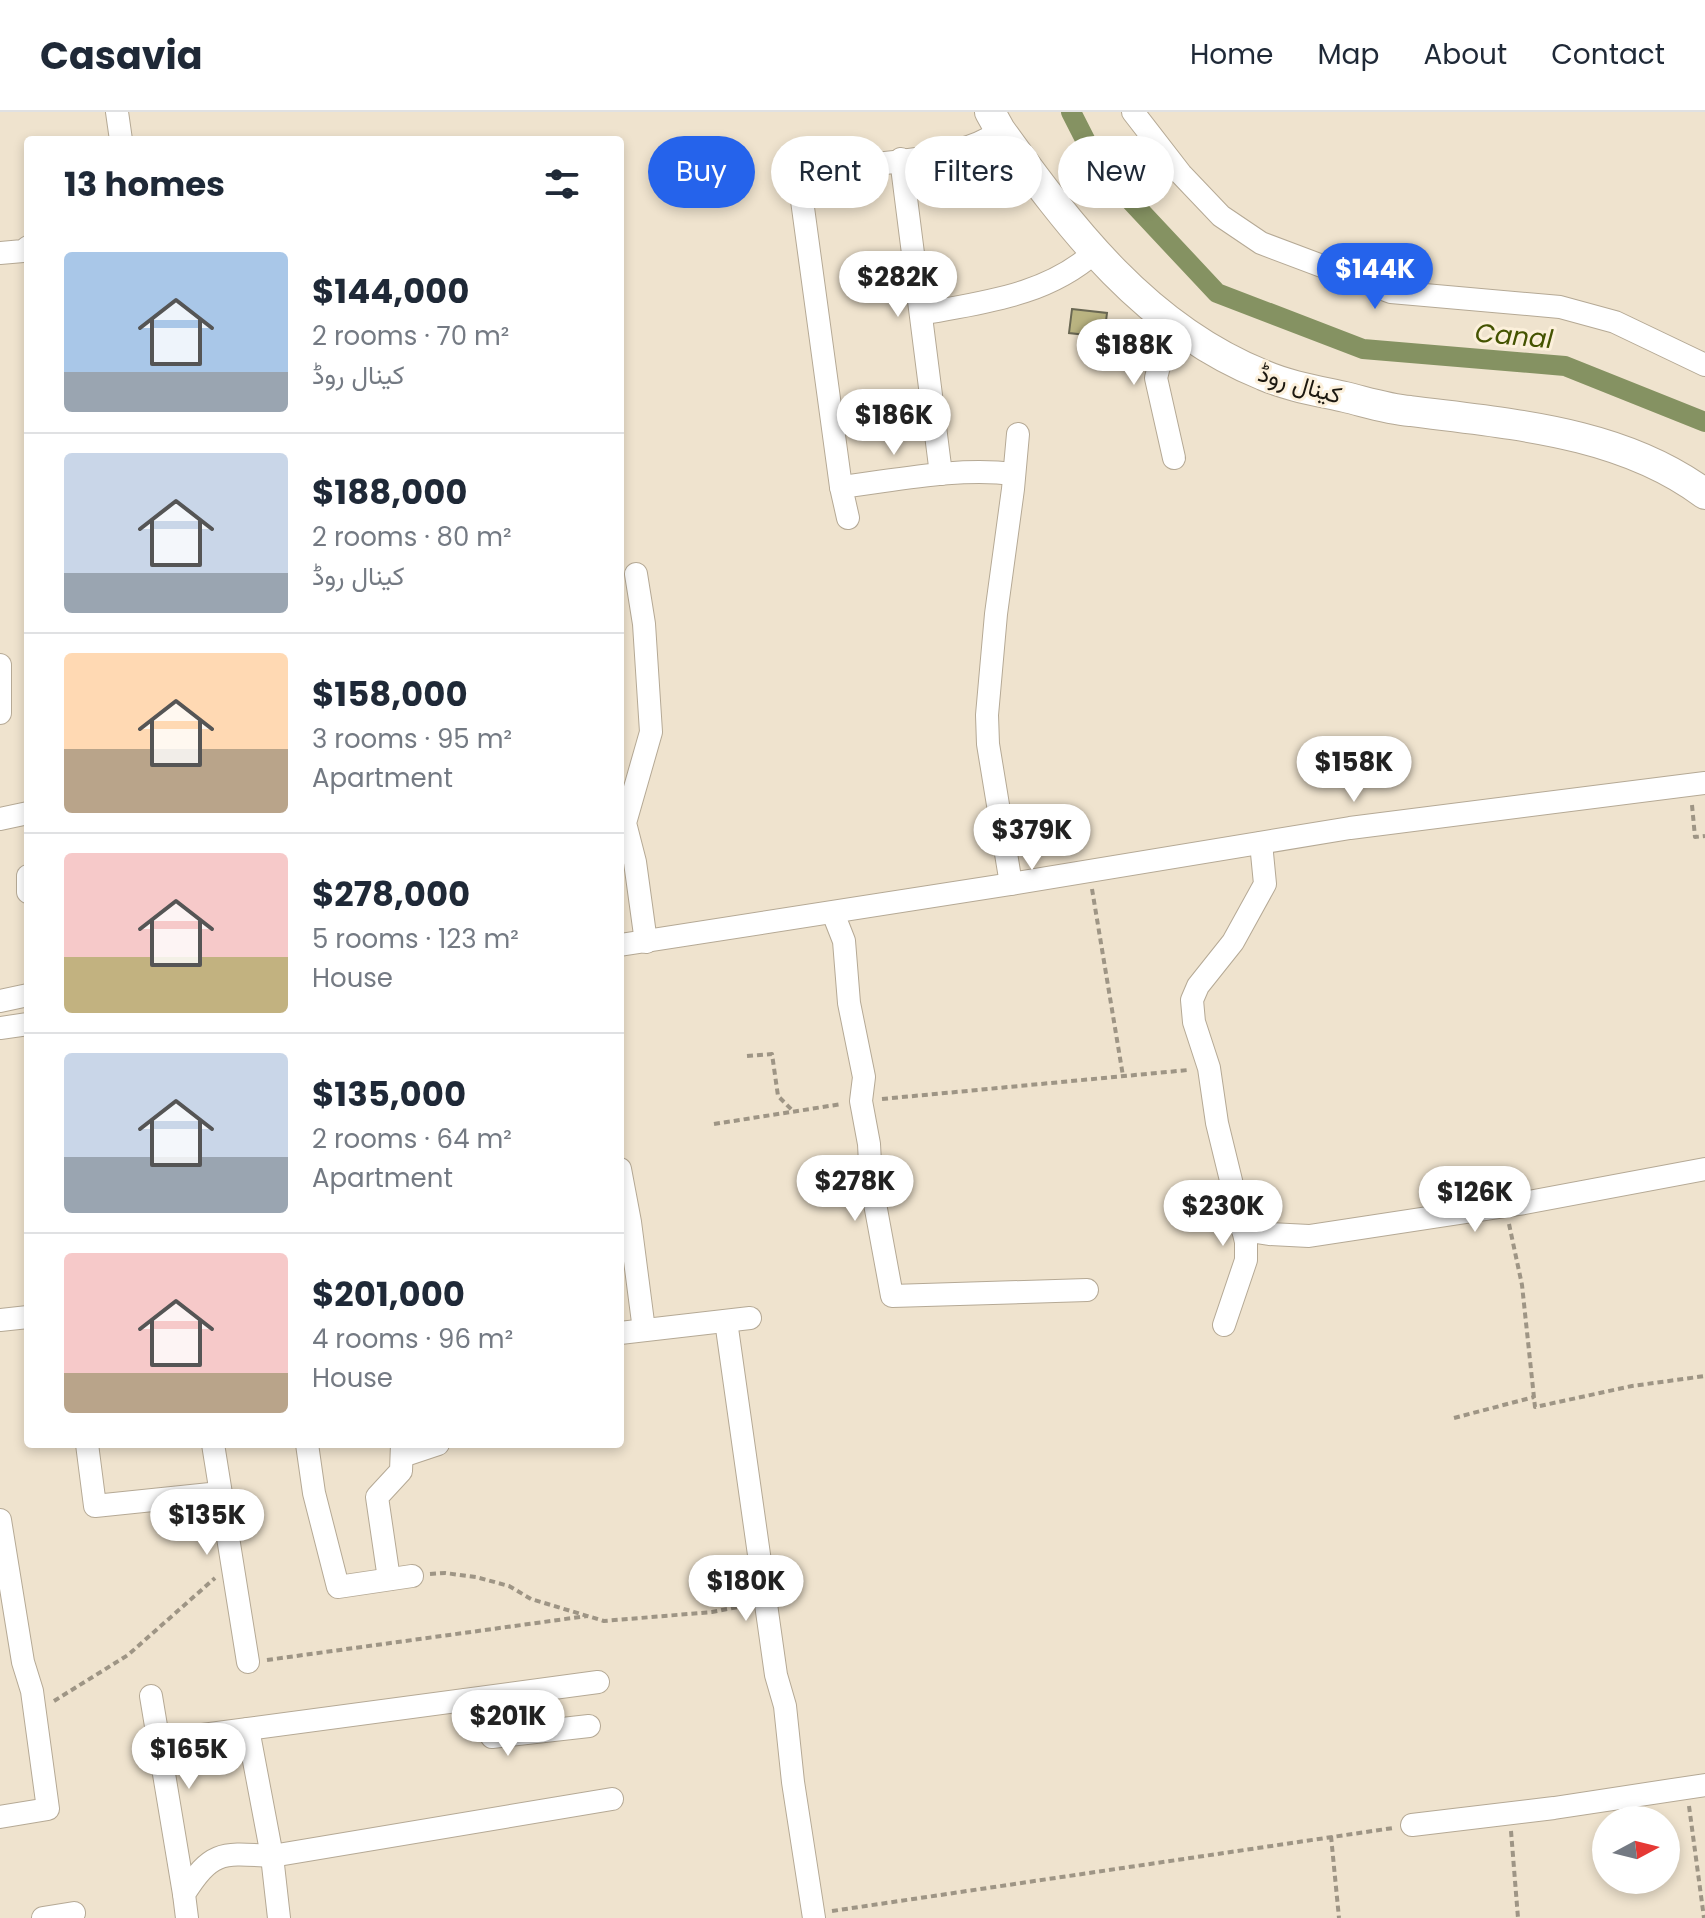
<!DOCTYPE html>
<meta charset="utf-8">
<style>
:root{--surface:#fff;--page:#f2f2f3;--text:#1f2937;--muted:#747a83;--line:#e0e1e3;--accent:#2563eb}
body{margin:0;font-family:Poppins,Vazirmatn,sans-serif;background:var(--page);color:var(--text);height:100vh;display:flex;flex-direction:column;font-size:30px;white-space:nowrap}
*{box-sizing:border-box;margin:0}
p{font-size:26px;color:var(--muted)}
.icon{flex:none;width:44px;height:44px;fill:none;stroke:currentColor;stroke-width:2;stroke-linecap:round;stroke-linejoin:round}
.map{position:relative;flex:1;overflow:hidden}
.panel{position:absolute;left:24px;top:24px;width:600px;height:1312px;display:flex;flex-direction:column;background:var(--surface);border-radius:8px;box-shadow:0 4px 12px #0003}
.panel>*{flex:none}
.top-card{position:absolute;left:648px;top:24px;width:760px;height:72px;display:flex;gap:16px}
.needle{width:52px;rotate:83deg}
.buttons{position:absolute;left:1592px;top:1694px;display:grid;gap:16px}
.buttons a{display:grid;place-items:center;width:88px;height:88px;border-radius:50%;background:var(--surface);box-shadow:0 4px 12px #0003;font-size:40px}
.price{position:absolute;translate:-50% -68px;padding:0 18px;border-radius:28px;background:#fff;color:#222;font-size:26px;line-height:52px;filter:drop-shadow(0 2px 4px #0008)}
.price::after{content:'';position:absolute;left:50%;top:48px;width:24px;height:18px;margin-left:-12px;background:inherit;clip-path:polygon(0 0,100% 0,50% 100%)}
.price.on{background:var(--accent);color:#fff}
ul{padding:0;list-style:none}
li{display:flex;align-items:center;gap:24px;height:200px;padding:0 40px}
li+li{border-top:2px solid var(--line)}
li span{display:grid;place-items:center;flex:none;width:224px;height:160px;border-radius:8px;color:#555}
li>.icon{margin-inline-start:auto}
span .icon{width:96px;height:96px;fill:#fffc;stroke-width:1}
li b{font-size:34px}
h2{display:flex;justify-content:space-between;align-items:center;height:96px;padding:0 40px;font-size:34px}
.pill{padding:0 28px;border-radius:36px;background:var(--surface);box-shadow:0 4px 12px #0003;font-size:28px;line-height:72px}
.pill.on{background:var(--accent);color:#fff}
header{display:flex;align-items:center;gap:48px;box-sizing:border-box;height:112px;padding:0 40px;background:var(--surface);border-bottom:2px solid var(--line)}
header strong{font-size:38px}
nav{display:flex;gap:44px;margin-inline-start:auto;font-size:28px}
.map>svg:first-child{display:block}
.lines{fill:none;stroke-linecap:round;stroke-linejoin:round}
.canal{stroke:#859262;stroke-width:20}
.building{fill:#bab481;stroke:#6a6853;stroke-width:2}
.street-casing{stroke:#b5a995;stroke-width:24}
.secondary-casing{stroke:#b5a995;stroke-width:32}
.path{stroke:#9e9585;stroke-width:4;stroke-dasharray:6 4;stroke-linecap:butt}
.street{stroke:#fff;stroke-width:22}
.secondary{stroke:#fff;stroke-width:30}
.labels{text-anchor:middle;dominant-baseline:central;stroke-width:6;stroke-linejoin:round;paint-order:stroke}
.street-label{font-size:24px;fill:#1c1810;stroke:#fcf0db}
.water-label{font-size:26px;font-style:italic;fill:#445301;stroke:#fcf0db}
</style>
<header>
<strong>Casavia</strong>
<nav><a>Home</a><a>Map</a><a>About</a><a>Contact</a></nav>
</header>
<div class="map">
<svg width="1705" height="1806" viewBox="0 0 1705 1806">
<rect width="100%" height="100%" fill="#efe3ce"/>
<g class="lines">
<polyline class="canal" points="1071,0 1099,55 1217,181 1363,237 1565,254 1705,310"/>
</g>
<polygon class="building" points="1072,197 1107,201 1104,225 1069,221"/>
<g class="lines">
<defs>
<g id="street">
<polyline points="117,0 121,28"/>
<polyline points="1133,0 1181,62 1221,104 1261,131 1391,180 1560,195 1615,210 1705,253"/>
<polyline points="901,47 941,362"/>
<polyline points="0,141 23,139 28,135"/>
<path d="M 921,202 C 983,190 1046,184 1095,140"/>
<polyline points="1174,346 1156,266 1159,254 1184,222"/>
<path d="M 841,375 L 798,59 C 846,54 966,50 1000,18"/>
<path d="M 848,406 L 841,375 C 898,368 957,355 1014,362"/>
<polyline points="636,462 644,512 651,620 625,711 635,750 646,830"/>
<polyline points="0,553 0,601"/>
<polyline points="0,707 28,701"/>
<polyline points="28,764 28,780"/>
<polyline points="1011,772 1350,716 1705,671"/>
<polyline points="833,801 844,829 849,891 864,965 861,989 869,1032 871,1070 892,1184 1087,1178"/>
<polyline points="620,833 1011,772 988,632 987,603 996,502 1013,377 1018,322"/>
<polyline points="0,889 28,883"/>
<polyline points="0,916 28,912"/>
<polyline points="620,1057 630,1110 644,1218"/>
<polyline points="1243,1118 1269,1122 1309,1124 1519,1092 1705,1057"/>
<polyline points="0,1208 28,1205"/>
<polyline points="726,1209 776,1563 785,1594 793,1670 814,1806"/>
<polyline points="1224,1213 1246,1148 1246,1130 1217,1011 1209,956 1194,910 1192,888 1198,874 1233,830 1265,772 1261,731"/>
<polyline points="620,1221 750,1206"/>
<polyline points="87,1332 95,1394 220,1381"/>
<polyline points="213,1332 248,1550"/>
<polyline points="307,1332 314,1381 338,1475 412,1464"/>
<polyline points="402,1344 438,1332"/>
<polyline points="0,1408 23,1550 32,1579 48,1697 0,1705"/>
<polyline points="389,1467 377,1385 401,1359 402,1332"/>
<polyline points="151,1584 184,1782"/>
<polyline points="466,1588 492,1625 589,1614"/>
<polyline points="248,1617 598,1570"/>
<polyline points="157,1629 248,1617 272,1744 279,1806"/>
<polyline points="1412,1713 1554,1696 1705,1673"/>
<polyline points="43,1806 74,1801"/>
<path d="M 187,1806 L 184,1782 C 212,1738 222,1741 272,1744 L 612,1687"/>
</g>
<path id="secondary" d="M 990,0 L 1000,18 C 1071,117 1146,216 1263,263 C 1288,274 1318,279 1345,285 C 1366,290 1388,297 1410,299 C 1510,312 1621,319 1705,382"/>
</defs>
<use href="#street" class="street-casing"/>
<use href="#secondary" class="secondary-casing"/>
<g class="path">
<polyline points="1692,693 1695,725 1705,724"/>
<polyline points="1092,777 1123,964"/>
<polyline points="747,944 772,942 778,984 792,998"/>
<polyline points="882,987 1188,958"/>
<polyline points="714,1012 842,992"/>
<polyline points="1509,1112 1522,1173 1535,1295 1632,1274 1705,1264"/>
<polyline points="1454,1306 1534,1285"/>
<polyline points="430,1462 445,1461 476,1465 509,1474 531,1487 604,1509 712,1500 748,1493"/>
<polyline points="267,1548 587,1504"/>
<polyline points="54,1589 128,1543 215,1466"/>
<polyline points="1689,1694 1704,1806"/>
<polyline points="1511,1719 1518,1806"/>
<polyline points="1331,1724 1339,1806"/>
<polyline points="832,1799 1393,1716"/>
</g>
<use href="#street" class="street"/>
<use href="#secondary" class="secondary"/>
</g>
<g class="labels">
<g class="street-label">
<text transform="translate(1300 272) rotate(16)">کینال روڈ</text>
</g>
<g class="water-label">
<text transform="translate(1514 224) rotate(5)">Canal</text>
</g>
</g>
</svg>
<div class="buttons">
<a><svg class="needle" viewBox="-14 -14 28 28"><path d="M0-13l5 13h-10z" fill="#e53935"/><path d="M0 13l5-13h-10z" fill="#747a83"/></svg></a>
</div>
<b class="price on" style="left:1375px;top:199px">$144K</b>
<b class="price" style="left:898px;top:207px">$282K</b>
<b class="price" style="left:1134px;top:275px">$188K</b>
<b class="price" style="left:894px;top:345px">$186K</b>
<b class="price" style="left:1354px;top:692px">$158K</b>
<b class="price" style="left:1032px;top:760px">$379K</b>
<b class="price" style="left:855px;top:1111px">$278K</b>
<b class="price" style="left:1475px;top:1122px">$126K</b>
<b class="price" style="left:1223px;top:1136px">$230K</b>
<b class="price" style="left:207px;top:1445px">$135K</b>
<b class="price" style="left:746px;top:1511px">$180K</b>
<b class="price" style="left:508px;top:1646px">$201K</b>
<b class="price" style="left:189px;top:1679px">$165K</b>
<div class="top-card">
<a class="pill on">Buy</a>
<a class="pill">Rent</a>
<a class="pill">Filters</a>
<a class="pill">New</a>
</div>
<section class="panel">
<h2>13 homes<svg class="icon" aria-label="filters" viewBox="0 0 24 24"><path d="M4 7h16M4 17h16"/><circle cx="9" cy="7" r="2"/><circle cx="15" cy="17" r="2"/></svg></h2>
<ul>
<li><span style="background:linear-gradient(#a9c7e8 75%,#9aa5b1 0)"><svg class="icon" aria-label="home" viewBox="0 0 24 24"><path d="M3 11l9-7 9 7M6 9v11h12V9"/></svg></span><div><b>$144,000</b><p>2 rooms · 70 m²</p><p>کینال روڈ</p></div></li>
<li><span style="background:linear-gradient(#c9d6e8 75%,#9aa5b1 0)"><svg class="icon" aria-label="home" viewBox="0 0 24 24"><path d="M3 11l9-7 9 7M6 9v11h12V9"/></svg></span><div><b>$188,000</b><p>2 rooms · 80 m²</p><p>کینال روڈ</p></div></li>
<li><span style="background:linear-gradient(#ffd9b3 60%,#b9a48a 0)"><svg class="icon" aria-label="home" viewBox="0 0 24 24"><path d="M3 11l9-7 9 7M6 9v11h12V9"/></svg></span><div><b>$158,000</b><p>3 rooms · 95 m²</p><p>Apartment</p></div></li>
<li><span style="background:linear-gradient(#f6c9c9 65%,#c2b280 0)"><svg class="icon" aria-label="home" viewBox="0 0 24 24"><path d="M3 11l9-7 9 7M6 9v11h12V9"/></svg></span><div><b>$278,000</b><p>5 rooms · 123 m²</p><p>House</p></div></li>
<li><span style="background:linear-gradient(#c9d6e8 65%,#9aa5b1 0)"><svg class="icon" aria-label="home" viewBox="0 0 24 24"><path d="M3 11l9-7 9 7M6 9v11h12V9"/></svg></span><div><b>$135,000</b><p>2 rooms · 64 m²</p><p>Apartment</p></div></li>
<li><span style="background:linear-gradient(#f6c9c9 75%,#b9a48a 0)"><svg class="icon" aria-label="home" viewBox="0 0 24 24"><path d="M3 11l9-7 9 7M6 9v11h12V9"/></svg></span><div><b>$201,000</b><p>4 rooms · 96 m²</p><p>House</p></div></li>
</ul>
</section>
</div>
